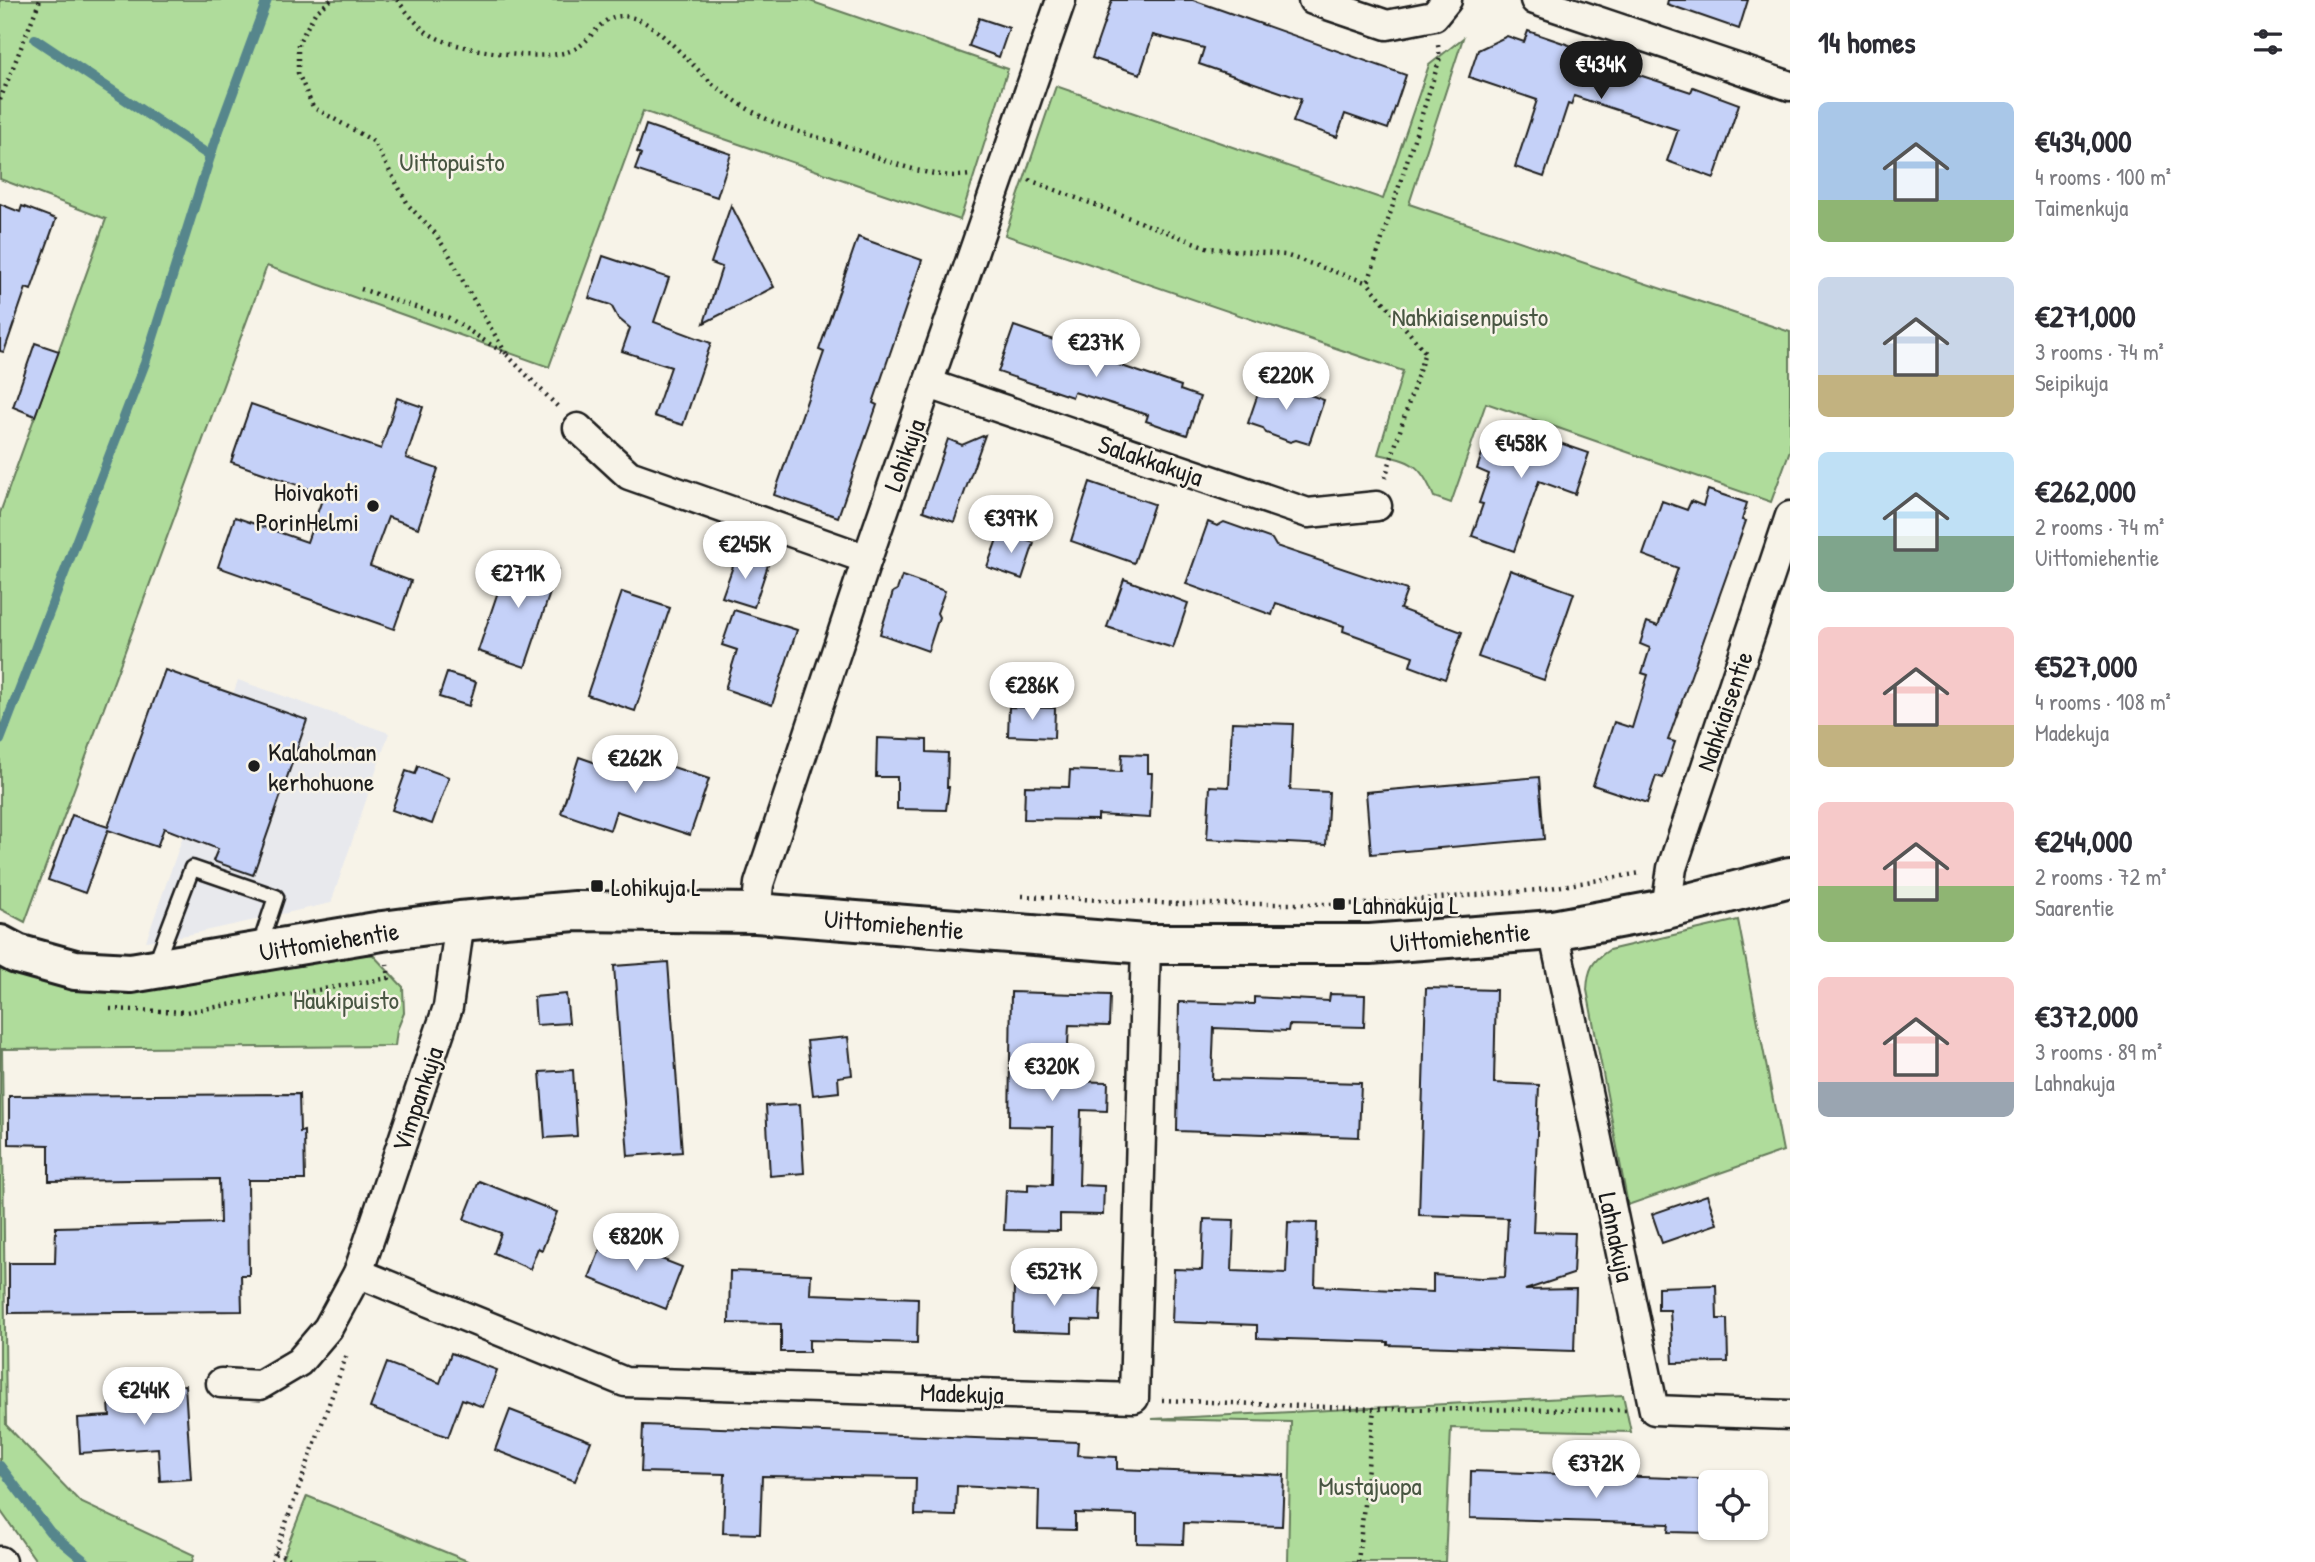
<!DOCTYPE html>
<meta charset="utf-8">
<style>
:root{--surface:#fff;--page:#f7f7f7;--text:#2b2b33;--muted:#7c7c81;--accent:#1c1c1c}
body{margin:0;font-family:"Patrick Hand",sans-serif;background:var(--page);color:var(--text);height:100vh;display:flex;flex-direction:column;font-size:26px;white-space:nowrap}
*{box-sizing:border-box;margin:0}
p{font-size:23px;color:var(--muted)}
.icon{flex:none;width:38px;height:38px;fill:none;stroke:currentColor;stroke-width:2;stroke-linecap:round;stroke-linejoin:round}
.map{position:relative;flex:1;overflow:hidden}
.panel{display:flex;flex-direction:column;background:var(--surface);width:525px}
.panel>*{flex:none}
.controls{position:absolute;left:1698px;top:1470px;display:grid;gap:14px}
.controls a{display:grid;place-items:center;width:70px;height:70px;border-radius:10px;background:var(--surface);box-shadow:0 2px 5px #0004;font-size:35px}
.price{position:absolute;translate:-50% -60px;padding:0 16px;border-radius:24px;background:#fff;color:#222;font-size:23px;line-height:46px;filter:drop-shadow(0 2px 4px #0008)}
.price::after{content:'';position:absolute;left:50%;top:42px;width:21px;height:16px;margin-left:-10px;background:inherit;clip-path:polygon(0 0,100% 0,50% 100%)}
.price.active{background:var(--accent);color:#fff}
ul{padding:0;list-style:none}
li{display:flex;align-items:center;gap:21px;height:175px;padding:0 28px}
li span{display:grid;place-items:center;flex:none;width:196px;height:140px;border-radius:10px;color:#555}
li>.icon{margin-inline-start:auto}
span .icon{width:84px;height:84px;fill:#fffc;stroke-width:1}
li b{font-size:30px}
h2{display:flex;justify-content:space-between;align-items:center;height:84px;padding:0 28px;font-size:30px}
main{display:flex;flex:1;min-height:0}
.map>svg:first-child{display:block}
.built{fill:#e8e9ed}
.green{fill:#afdc9b;stroke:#667c5c;stroke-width:2}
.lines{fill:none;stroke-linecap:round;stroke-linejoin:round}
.stream{stroke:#56868c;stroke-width:10}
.building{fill:#c5d1f8;stroke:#1c1c1c;stroke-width:2}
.lane-casing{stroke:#1c1c1c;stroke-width:19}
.street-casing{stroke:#1c1c1c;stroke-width:33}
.secondary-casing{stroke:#1c1c1c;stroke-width:44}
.path{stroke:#1c1c1c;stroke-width:4.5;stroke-dasharray:2 5;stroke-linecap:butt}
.lane{stroke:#f7f3e8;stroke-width:14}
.street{stroke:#f7f3e8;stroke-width:28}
.secondary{stroke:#f7f3e8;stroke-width:38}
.poi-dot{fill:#1c1c1c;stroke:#f7f3e8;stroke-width:2.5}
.labels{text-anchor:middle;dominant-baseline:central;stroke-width:5;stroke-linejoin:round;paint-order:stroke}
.park-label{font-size:26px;fill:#485642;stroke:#f7f3e8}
.street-label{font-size:26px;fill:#1c1c1c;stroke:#f7f3e8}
.poi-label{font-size:26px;fill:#1c1c1c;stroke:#f7f3e8;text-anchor:start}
</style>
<main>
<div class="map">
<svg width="1790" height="1562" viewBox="0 0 1790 1562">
<rect width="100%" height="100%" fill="#f7f3e8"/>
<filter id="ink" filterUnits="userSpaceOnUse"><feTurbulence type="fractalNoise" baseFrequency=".0143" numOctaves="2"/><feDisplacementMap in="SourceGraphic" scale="14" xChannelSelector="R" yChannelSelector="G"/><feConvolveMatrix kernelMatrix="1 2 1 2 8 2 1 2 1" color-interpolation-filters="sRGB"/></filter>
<g filter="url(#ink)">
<polygon class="built" points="238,680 389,733 331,903 187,935 146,941"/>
<g class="green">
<polygon points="0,0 807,0 1008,69 960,220 643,111 549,367 267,266 25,922 0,909 0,513 106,219 0,179"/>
<path d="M 1463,38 L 1409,204 L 1790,332 L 1790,450 L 1771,502 L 1486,403 L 1451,503 L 1434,497 C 1421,464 1412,461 1378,454 L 1403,371 L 1005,235 L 1056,86 L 1383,199 L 1429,65 Z"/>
<path d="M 1738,920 L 1783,1151 L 1628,1205 L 1587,990 C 1588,969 1592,961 1609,950 Z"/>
<polygon points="343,953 373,955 403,987 404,1013 397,1030 395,1046 2,1049 6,1425 80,1502 194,1555 192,1562 37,1562 0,1510 0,961 124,985 263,972"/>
<polygon points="1623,1395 1631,1432 1451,1428 1445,1562 1288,1562 1291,1422 1152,1419"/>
<polygon points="307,1496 470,1562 281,1562"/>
</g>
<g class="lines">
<g class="stream">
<polyline points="35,39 210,156"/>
<polyline points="0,740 145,363 215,141 267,0"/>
<polyline points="0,1466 50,1532 86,1562"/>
</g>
</g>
<g class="building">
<polygon points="1112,0 1193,0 1406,75 1388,129 1345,114 1337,137 1293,122 1301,99 1199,64 1204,48 1153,35 1140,74 1092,58"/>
<polygon points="1668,0 1748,0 1739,29 1667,4"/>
<polygon points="979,18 1009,28 999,57 969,46"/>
<polygon points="1528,31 1572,46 1570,55 1628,76 1630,72 1691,92 1693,87 1739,104 1714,178 1667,161 1678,130 1574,96 1571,105 1568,104 1544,177 1515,167 1537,100 1469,77 1478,50 1507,36 1524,42"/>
<polygon points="646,125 731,154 717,197 635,170 641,154 637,152"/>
<polygon points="0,204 20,212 22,206 56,219 31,290 26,288 4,352 0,351"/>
<polygon points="731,205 774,287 704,323 722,267 711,263"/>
<polygon points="858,237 922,260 873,403 877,405 838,517 774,495 824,352 819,350"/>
<polygon points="603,256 669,278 654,322 711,343 683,425 654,416 671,367 622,351 630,328 618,318 611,305 589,298"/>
<polygon points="1014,326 1068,345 1070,340 1101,351 1098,358 1181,386 1180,390 1200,397 1187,435 1146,421 1148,415 1074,392 1072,397 998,372"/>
<polygon points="35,343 59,351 35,416 13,407"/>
<polygon points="1263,379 1286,387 1297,382 1302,392 1324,400 1309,444 1296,440 1290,442 1266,433 1263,428 1248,423"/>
<polygon points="397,398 423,407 406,458 438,469 418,528 388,517 370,566 411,581 394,629 218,567 235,517 307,542 324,494 231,462 251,404 381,449"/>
<polygon points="1491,426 1520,436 1522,430 1589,453 1575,494 1539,481 1514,551 1472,536 1483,504 1479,503 1489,474 1477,469"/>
<polygon points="985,435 954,522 923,511 948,439 962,445"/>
<polygon points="1090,482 1154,504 1134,563 1071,541"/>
<polygon points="1708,490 1747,503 1742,520 1746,521 1668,740 1675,742 1663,778 1656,776 1647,803 1593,785 1614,722 1632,728 1648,675 1642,673 1650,648 1640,644 1647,622 1658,626 1678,568 1643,555 1662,501 1687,510 1691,501 1703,506"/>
<polygon points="1208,522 1217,526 1224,522 1272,539 1276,546 1407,590 1400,609 1462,632 1445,679 1410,666 1413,656 1343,631 1344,626 1276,603 1272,615 1186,584"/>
<polygon points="1000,531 1034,543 1022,579 987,567"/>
<polygon points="511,553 558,569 525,667 478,651"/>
<polygon points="737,555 768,565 754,607 722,597"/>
<polygon points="1510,570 1574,593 1544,680 1478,657"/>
<polygon points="902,576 945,591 937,613 939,617 928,651 880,634 893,592 897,590"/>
<polygon points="1124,579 1188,603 1173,648 1107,627"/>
<polygon points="622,592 670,608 635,711 587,695"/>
<polygon points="734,610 797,630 772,705 725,689 737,650 722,645"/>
<polygon points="165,670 307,720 253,875 213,861 218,849 164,828 157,847 108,830 85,893 48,880 72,815 108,827"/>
<polygon points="447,673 476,682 469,706 439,697"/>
<polygon points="1009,707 1055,708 1054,738 1008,736"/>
<polygon points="1232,722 1293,724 1290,790 1329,792 1326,845 1207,839 1210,786 1229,787"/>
<polygon points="877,738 927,740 927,752 948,753 947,787 949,787 946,810 897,809 897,777 876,777"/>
<polygon points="1122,754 1148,755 1148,773 1152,773 1150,818 1098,815 1098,820 1024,819 1025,786 1069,787 1070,770 1121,772"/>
<polygon points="579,757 616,770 620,759 654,772 658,762 709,779 690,835 616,811 610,830 561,813"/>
<polygon points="418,766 449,777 432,824 392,810 406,771 415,774"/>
<polygon points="1539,777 1544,839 1371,854 1366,792"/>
<polygon points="668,962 682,1152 628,1156 614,966"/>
<polygon points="1426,988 1496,990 1494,1083 1539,1085 1533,1232 1575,1233 1573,1274 1525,1290 1576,1289 1574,1351 1388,1345 1388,1342 1257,1338 1257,1325 1172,1322 1174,1269 1202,1270 1204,1219 1234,1220 1232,1271 1286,1273 1288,1222 1317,1223 1315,1286 1433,1292 1433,1275 1481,1278 1505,1277 1508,1218 1419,1215"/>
<polygon points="1011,992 1110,995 1109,1026 1069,1025 1066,1081 1108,1082 1107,1111 1081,1110 1079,1185 1104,1186 1103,1215 1060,1214 1060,1231 1004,1230 1006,1190 1028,1191 1028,1184 1052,1185 1053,1127 1009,1126"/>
<polygon points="566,994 569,1023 536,1025 534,997"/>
<polygon points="1330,994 1365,995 1364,1027 1289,1025 1288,1031 1214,1028 1212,1079 1361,1083 1359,1137 1177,1131 1179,1002 1254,1004 1254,997 1329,1001"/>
<polygon points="848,1037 852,1075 838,1077 839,1092 813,1095 807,1041"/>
<polygon points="573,1070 577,1136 545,1138 540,1072"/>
<polygon points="299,1094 300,1132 304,1131 305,1180 248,1180 249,1275 241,1275 242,1311 9,1313 9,1263 55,1263 56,1227 220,1223 219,1179 49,1181 49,1145 9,1144 9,1096"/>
<polygon points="800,1104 804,1173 770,1176 766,1106"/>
<polygon points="479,1181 557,1212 542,1250 538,1248 530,1269 494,1253 501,1233 464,1219"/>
<polygon points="1707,1195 1717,1224 1662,1243 1652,1214"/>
<polygon points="605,1237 682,1267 666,1309 589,1278"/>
<polygon points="730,1271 811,1274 810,1294 918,1298 917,1343 809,1340 809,1352 781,1352 781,1324 729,1323"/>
<polygon points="1716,1285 1717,1319 1727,1319 1728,1362 1673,1363 1670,1310 1658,1310 1658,1287"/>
<polygon points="1014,1286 1101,1289 1100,1321 1072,1320 1072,1333 1013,1331"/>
<polygon points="451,1353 497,1370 483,1407 462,1399 448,1437 370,1408 387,1363 440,1383"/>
<polygon points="185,1385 191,1479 160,1481 158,1448 80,1453 78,1418 110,1416 108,1389"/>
<polygon points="510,1410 591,1441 575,1481 495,1450"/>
<polygon points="643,1425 1078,1442 1077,1455 1117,1457 1117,1469 1284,1475 1282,1526 1184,1523 1183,1544 1137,1543 1137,1515 1075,1513 1075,1530 1038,1529 1039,1490 957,1486 956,1516 915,1515 916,1478 762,1476 760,1534 723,1533 725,1474 641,1472"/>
<polygon points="1471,1471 1755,1481 1710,1482 1710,1528 1753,1528 1753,1534 1668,1532 1669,1524 1470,1518"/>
</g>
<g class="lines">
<defs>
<polyline id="lane" points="155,965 192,868 276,897 259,948"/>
<g id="street">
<polyline points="1313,0 1387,25 1434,16 1447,0"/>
<polyline points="1535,0 1790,86"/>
<polyline points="929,384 1308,513 1377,506"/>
<polyline points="578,428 629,475 867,559"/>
<polyline points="1666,909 1672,868 1790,516"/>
<polyline points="756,913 759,884 867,559 1061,0"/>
<polyline points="1553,930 1654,1410 1790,1415"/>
<polyline points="358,1273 625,1382 1134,1398 1146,944"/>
<polyline points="221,1383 260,1385 299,1362 328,1328 358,1273 448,1007 460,921"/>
<polyline points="0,1561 1,1562"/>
</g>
<polyline id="secondary" points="0,945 17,954 75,970 131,973 382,931 460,921 575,911 756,913 1146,944 1370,944 1553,930 1666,909 1790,877"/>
</defs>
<use href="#lane" class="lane-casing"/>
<use href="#street" class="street-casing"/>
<use href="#secondary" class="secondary-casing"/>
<g class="path">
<polyline points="331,0 315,13 298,44 298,73 313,107 373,141 409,206 434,232 450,256 466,287 507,355"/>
<path d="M 397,0 C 407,12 420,30 435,37 C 462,51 542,62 570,51 C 598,41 598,6 637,19 C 659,26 693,67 713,84 C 731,98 750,112 771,121 C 792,131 815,136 837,143 C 877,156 928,181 970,175"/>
<polyline points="0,100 40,0"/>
<polyline points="1029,180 1209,248 1285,255 1368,283"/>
<polyline points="361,289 449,318 507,355 560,409"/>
<polyline points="1385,478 1425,352 1368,283 1440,58 1438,45"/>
<polyline points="1022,896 1179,904 1365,904 1538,890 1641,873"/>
<polyline points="110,1009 186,1012 389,978 387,964"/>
<polyline points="1162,1400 1374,1409 1626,1410"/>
<polyline points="275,1552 296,1562"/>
<polyline points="272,1562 347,1354"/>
<polyline points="1358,1562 1374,1409"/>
</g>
<use href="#lane" class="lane"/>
<use href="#street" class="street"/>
<use href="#secondary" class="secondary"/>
</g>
</g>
<g class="poi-dot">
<circle cx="373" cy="506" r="7"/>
<circle cx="254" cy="766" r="7"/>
<rect x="590" y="879" width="14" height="14" rx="3.5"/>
<rect x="1332" y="897" width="14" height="14" rx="3.5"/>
</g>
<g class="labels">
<g class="park-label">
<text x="452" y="161">Uittopuisto</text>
<text x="1470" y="316">Nahkiaisenpuisto</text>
<text x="346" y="999">Haukipuisto</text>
<text x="1370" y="1485">Mustajuopa</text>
</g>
<g class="street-label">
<text transform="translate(904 455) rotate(-70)">Lohikuja</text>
<text transform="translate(1151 460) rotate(19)">Salakkakuja</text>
<text transform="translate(1724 711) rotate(-71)">Nahkiaisentie</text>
<text transform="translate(894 924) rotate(5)">Uittomiehentie</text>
<text transform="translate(1460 937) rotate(-5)">Uittomiehentie</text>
<text transform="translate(329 941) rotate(-9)">Uittomiehentie</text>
<text transform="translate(417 1099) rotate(-71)">Vimpankuja</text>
<text transform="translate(1617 1237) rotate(78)">Lahnakuja</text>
<text transform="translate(962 1393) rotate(2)">Madekuja</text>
</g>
<g class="poi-label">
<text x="359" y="491" text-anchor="end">Hoivakoti<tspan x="359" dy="30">PorinHelmi</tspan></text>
<text x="268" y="751">Kalaholman<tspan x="268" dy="30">kerhohuone</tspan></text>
<text x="611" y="886">Lohikuja L</text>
<text x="1353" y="904">Lahnakuja L</text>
</g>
</g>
</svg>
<div class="controls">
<a><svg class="icon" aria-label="locate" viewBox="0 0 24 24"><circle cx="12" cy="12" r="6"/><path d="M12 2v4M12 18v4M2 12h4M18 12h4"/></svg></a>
</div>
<b class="price active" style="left:1601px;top:101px">€434K</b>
<b class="price" style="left:1096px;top:379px">€237K</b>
<b class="price" style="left:1286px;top:412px">€220K</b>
<b class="price" style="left:1521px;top:480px">€458K</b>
<b class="price" style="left:1011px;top:555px">€397K</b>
<b class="price" style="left:745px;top:581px">€245K</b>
<b class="price" style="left:518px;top:610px">€271K</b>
<b class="price" style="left:1032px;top:722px">€286K</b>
<b class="price" style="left:635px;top:795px">€262K</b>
<b class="price" style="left:1052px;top:1103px">€320K</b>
<b class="price" style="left:636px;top:1273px">€820K</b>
<b class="price" style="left:1054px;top:1308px">€527K</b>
<b class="price" style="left:144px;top:1427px">€244K</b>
<b class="price" style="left:1596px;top:1500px">€372K</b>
</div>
<section class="panel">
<h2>14 homes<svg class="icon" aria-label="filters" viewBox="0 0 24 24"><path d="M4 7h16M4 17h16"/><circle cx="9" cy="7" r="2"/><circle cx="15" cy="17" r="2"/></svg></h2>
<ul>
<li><span style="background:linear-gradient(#a9c7e8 70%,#8fb573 0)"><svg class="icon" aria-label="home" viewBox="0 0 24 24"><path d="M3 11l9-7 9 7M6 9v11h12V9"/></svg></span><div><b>€434,000</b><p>4 rooms · 100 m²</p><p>Taimenkuja</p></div></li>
<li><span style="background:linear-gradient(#c9d6e8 70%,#c2b280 0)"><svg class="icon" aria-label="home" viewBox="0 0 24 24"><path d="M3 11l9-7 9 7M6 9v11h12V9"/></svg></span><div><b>€271,000</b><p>3 rooms · 74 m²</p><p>Seipikuja</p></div></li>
<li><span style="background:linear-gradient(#bfe0f5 60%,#7fa58c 0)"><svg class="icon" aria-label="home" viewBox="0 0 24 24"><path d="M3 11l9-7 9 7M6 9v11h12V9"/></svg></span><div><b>€262,000</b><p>2 rooms · 74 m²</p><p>Uittomiehentie</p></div></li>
<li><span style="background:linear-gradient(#f6c9c9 70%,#c2b280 0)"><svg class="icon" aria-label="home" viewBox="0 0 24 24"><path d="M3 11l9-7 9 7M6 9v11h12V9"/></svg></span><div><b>€527,000</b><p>4 rooms · 108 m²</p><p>Madekuja</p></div></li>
<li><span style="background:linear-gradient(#f6c9c9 60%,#8fb573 0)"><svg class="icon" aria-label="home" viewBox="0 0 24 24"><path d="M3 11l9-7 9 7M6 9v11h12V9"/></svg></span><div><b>€244,000</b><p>2 rooms · 72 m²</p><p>Saarentie</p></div></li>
<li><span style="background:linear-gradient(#f6c9c9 75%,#9aa5b1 0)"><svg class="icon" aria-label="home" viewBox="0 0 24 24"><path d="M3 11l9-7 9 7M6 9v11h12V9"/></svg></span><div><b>€372,000</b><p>3 rooms · 89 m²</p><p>Lahnakuja</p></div></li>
</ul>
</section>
</main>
